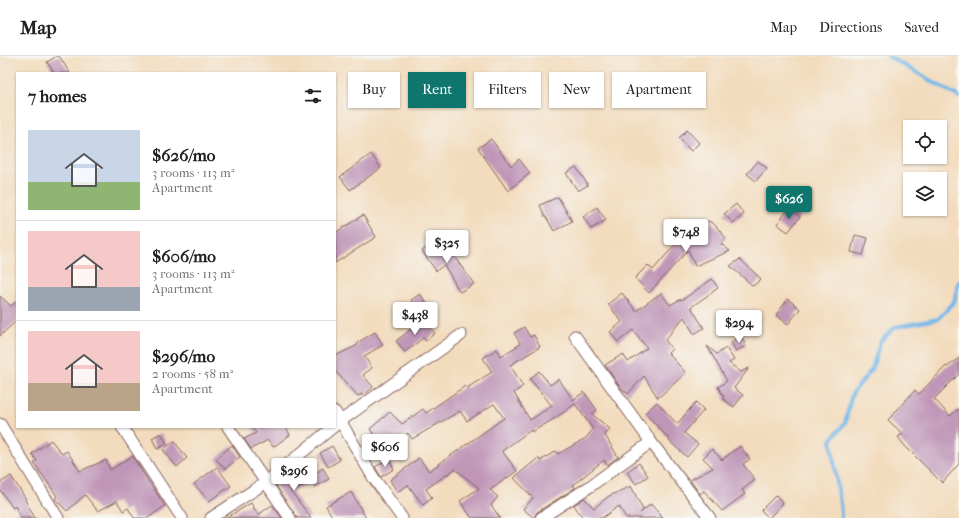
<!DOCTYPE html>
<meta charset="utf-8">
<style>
:root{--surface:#fff;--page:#f2f2f2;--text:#202124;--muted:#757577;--line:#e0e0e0;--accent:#0f766e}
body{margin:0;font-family:"IM FELL French Canon",serif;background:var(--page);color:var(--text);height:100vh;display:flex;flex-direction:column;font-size:15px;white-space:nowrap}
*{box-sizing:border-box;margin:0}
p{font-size:13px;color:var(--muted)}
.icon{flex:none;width:22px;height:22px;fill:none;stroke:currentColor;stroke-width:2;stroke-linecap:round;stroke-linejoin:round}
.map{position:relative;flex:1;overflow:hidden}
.details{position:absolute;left:16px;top:16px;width:320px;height:356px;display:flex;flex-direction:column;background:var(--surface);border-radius:0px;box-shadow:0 1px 3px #0004}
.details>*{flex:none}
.hud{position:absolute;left:348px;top:16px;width:380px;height:36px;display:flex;gap:8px}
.controls{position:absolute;left:903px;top:64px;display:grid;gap:8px}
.controls a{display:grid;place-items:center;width:44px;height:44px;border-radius:0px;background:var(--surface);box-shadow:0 1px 3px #0004;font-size:20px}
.price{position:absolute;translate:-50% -34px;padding:0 9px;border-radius:4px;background:#fff;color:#222;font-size:13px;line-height:26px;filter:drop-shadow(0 1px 2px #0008)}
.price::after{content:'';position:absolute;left:50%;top:24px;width:12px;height:9px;margin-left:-6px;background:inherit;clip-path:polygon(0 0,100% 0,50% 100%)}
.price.selected{background:var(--accent);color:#fff}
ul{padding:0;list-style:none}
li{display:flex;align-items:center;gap:12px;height:100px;padding:0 12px}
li+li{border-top:1px solid var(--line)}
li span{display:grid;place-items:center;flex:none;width:112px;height:80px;border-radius:0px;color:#555}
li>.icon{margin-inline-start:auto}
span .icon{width:48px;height:48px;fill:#fffc;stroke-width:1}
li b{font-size:17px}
h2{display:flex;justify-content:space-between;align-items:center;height:48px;padding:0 12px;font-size:17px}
.chip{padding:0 14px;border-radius:0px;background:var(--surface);box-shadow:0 1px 3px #0004;font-size:14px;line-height:36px}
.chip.selected{background:var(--accent);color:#fff}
header{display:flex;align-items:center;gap:24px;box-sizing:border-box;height:56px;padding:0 20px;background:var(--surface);border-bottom:1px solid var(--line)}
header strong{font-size:19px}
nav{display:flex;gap:22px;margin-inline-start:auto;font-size:14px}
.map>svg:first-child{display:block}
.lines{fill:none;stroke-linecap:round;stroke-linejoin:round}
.stream{stroke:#71b6e7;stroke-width:4}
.building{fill:#bf96b7}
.minor-casing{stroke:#85615e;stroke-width:13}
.minor{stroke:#fff;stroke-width:11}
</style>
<header>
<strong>Map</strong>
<nav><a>Map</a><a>Directions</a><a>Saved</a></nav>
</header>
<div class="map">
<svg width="959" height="462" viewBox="0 0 959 462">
<rect width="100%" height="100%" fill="#f6f6f2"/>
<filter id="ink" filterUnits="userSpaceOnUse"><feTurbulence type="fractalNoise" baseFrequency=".025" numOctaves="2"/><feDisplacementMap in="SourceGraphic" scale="8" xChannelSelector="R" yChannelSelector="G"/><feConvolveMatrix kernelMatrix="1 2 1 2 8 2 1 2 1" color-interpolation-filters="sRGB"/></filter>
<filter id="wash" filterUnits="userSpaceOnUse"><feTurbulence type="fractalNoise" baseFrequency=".012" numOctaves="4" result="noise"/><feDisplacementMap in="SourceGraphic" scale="16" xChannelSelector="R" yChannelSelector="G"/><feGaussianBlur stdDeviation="0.9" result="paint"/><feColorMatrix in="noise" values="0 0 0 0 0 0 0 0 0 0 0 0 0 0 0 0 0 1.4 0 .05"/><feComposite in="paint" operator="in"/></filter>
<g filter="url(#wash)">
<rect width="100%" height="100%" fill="#f3dcbd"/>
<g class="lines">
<g class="stream">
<polyline points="888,0 959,41"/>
<polyline points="841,462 841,455 831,384 845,367 852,338 872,313 880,286 895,271 938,263 954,246 959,225"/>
</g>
</g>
<g id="blocks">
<g class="building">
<polygon points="57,0 59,0 70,17 54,17 47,6"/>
<polygon points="687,74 699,87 691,95 679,82"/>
<polygon points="491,83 511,110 519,103 530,117 508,135 478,92"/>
<polygon points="371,98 381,112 350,134 340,121"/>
<polygon points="758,105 767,112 756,125 747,118"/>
<polygon points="576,111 588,129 578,135 566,117"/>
<polygon points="558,141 572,165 554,175 546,161 545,161 540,149"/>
<polygon points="736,148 744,158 733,167 724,158"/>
<polygon points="597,151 606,164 591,173 583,161"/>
<polygon points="789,152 800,161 788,176 777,168"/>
<polygon points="363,159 376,181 335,207 335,177"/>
<polygon points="708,165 713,167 726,182 721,188 730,195 695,210 688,194 649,237 635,222 648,209 653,214 691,170 700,176"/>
<polygon points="855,179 868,182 863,199 851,196"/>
<polygon points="440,181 474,228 460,236 444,209 436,215 422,195"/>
<polygon points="740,203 761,223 753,230 730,210"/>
<polygon points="712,223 718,232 691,251 704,272 694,278 684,261 665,284 672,293 668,297 686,317 658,342 644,320 628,338 620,331 605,309 623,298 628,306 647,292 633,274 618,286 610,276 622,266 608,248 622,237 636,255 661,237 670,249 681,243 682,244"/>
<polygon points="420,238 430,252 421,259 411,244"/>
<polygon points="0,240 11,250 17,245 17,264 0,280"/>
<polygon points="788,243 800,253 788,268 776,259"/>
<polygon points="423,264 435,277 426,285 423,282 405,296 396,285"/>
<polygon points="524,271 530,281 534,279 540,291 510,309 523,330 514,337 530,364 552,350 530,323 539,315 550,329 559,323 573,344 584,336 597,354 592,358 610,373 605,379 618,401 607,409 604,404 573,429 575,432 537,456 534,462 523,453 533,442 514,422 538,402 540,405 556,395 558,398 586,382 593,373 575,348 557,361 532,376 531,374 502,395 517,415 490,434 498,441 491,449 500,462 472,462 460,445 479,432 455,413 426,433 432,442 423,449 408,429 397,436 390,424 419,402 429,415 504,362 494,348 467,365 460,355 412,383 408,377 390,389 393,394 383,400 373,385 377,383 370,373 390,356 402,368 423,353 426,357 465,330 467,332 492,316 483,302 497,293 501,300 519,289 520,287 514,277"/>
<polygon points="375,276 383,289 364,300 372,312 363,319 373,331 363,340 362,338 358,340 335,315 335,300 358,289 357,287"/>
<polygon points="741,280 746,290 736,295 731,286"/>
<polygon points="707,290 717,298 726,292 734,304 729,307 741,316 749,312 734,332 743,339 734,351 723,343 724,341 718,331 727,325"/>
<polygon points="959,302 959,318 934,343 950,360 959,353 959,408 942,427 904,389 898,381 903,378 888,364 915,334 919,338 946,310 947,311"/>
<polygon points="657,346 677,368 696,346 704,354 684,377 698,388 687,401 669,385 670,384 645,357"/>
<polygon points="251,371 286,371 290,379 273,391 268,384 251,393 244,383 256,377"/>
<polygon points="161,377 167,388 157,393 152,382"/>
<polygon points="51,384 62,398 67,395 80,415 106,404 110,414 132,400 165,450 148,462 134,462 128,452 123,455 117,445 98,455 85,439 67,455 55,443 57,440 34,407 37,405 32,398"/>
<polygon points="174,385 187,402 177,411 163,394"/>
<polygon points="232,389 240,401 225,413 216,403"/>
<polygon points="332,390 340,404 328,411 320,397"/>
<polygon points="740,390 750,403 743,408 755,424 742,434 745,438 722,455 704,435 700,438 690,424 713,412 703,402 712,393 722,404"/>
<polygon points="389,403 394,413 381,421 375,411"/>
<polygon points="639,407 648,420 636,428 627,416"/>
<polygon points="217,411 231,430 209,445 194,428"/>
<polygon points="323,412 329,423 315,431 309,421"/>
<polygon points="304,413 310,427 291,435 311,462 297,462 276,430 289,419"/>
<polygon points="11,420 26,443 25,444 35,462 21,462 15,450 13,452 0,434 0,427"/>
<polygon points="631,430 643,454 640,457 651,448 663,462 626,462 619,450 602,462 581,462 582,461 574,449 584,442 594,452 609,440"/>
<polygon points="351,436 366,462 333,462 326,450"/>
<polygon points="776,439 783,447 769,462 761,454"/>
<polygon points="251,447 258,459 272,449 282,462 226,462"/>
</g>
</g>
</g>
<g filter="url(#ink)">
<use href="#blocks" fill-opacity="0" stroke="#85615e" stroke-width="1"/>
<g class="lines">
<defs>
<g id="minor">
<polyline points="575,280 651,386 710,462"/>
<polyline points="335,356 373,421 402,462"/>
<polyline points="0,368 58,462"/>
<polyline points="335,369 461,279"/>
<polyline points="122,371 182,462"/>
<polyline points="228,371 290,462"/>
<polyline points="211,462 265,427 333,371"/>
<polyline points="541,462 589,431 651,386"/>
</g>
</defs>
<use href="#minor" class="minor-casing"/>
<use href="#minor" class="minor"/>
</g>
</g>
</svg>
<div class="controls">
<a><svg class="icon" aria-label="locate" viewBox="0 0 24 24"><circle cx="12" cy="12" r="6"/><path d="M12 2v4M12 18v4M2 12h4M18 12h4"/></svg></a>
<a><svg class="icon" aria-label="layers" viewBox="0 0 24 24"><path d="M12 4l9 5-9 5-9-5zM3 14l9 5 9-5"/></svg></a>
</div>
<b class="price selected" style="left:789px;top:164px">$626</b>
<b class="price" style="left:686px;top:197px">$748</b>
<b class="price" style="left:447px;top:208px">$325</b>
<b class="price" style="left:415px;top:280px">$438</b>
<b class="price" style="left:739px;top:288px">$294</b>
<b class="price" style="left:385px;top:412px">$606</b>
<b class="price" style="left:294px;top:436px">$296</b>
<div class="hud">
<a class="chip">Buy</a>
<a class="chip selected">Rent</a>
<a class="chip">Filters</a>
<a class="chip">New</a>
<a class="chip">Apartment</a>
</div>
<section class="details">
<h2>7 homes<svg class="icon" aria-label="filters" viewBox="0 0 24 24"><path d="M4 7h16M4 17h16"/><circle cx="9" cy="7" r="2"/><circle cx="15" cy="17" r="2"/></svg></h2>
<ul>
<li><span style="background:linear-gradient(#c9d6e8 65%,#8fb573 0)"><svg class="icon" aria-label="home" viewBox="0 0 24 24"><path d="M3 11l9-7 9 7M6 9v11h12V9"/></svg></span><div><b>$626/mo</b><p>3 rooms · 113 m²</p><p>Apartment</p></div></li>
<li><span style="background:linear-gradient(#f6c9c9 70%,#9aa5b1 0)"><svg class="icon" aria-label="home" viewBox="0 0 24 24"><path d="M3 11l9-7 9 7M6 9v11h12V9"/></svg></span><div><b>$606/mo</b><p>3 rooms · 113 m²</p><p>Apartment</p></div></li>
<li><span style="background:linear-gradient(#f6c9c9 65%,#b9a48a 0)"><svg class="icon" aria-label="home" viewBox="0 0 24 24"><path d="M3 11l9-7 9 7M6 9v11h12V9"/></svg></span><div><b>$296/mo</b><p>2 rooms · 58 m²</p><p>Apartment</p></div></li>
</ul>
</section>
</div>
